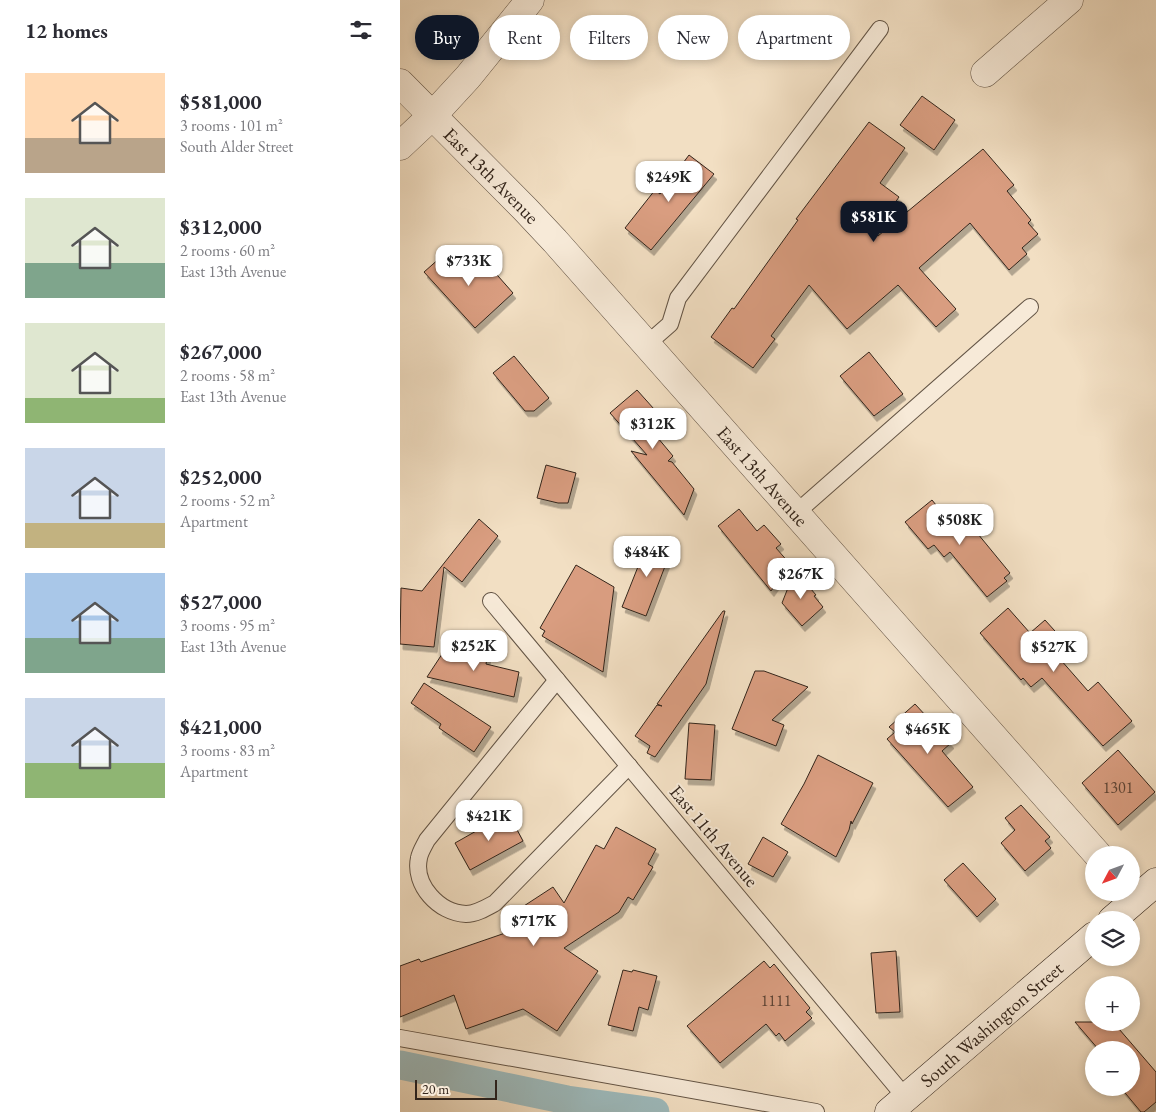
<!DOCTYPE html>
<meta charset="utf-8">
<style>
:root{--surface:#fff;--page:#f2f2f3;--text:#2b2b33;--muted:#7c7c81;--accent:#111827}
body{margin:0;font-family:"EB Garamond",serif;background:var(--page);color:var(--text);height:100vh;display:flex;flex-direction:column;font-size:19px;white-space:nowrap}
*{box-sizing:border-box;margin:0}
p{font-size:16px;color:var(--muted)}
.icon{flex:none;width:28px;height:28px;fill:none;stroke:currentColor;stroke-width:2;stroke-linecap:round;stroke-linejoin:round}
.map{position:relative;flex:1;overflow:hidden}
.details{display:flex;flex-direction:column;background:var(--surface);width:400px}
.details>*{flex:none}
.top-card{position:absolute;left:15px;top:15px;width:475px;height:45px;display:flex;gap:10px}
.needle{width:32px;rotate:229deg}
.tools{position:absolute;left:685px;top:846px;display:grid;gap:10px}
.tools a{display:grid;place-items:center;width:55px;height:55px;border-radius:50%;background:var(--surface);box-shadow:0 2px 8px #0003;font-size:25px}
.scale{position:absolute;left:15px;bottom:12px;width:82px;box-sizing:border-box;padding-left:5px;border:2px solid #33251b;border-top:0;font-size:14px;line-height:18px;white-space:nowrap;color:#33251b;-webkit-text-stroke:4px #f7ead8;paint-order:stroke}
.price{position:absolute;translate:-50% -42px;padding:0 11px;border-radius:10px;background:#fff;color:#222;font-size:16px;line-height:32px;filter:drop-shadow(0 1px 2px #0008)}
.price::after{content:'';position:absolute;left:50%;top:30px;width:15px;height:11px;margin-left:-8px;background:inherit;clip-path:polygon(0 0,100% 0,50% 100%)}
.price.current{background:var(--accent);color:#fff}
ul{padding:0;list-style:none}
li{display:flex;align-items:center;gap:15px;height:125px;padding:0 25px}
li span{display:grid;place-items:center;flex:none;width:140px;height:100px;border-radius:0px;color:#555}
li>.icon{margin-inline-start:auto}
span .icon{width:60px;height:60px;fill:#fffc;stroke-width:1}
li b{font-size:21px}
h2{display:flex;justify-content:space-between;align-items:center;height:60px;padding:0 25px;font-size:21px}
.chip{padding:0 18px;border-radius:22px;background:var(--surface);box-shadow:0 2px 8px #0003;font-size:18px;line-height:45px}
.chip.current{background:var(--accent);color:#fff}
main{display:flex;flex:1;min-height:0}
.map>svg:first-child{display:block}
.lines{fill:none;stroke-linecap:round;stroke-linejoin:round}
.canal{stroke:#9dbabc;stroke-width:29}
.building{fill:#d99d80;stroke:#33251b;filter:url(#shadow)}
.lane-casing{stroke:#635445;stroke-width:18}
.street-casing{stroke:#635445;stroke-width:29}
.secondary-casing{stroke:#33251b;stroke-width:29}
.lane{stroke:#f7ead8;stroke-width:16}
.street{stroke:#f7ead8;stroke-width:28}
.secondary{stroke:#f7ead8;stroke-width:28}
.labels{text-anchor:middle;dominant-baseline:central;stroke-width:4;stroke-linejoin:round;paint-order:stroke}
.number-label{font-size:16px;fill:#5c4334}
.street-label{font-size:19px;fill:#33251b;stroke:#f7ead8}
</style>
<main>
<section class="details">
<h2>12 homes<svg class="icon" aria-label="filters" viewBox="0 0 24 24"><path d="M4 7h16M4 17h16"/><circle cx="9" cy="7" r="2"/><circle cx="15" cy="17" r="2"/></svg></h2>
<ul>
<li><span style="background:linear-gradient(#ffd9b3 65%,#b9a48a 0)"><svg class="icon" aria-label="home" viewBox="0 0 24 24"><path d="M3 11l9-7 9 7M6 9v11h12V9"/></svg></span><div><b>$581,000</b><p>3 rooms · 101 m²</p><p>South Alder Street</p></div></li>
<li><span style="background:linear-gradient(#dfe7d0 65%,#7fa58c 0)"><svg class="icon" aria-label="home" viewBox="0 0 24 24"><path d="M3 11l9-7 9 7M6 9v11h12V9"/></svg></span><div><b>$312,000</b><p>2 rooms · 60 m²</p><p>East 13th Avenue</p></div></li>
<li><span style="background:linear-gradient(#dfe7d0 75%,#8fb573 0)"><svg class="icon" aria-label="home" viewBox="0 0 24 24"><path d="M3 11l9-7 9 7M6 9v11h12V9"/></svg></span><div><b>$267,000</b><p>2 rooms · 58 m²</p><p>East 13th Avenue</p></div></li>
<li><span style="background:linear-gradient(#c9d6e8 75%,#c2b280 0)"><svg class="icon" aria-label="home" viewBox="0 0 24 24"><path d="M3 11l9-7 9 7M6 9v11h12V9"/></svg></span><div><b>$252,000</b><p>2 rooms · 52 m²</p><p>Apartment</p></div></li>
<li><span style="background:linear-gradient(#a9c7e8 65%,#7fa58c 0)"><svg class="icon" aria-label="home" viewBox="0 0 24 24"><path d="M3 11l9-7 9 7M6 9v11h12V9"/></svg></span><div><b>$527,000</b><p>3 rooms · 95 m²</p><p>East 13th Avenue</p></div></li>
<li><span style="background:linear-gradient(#c9d6e8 65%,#8fb573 0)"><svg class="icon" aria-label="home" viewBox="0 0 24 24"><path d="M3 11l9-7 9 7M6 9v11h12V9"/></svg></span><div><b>$421,000</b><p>3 rooms · 83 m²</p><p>Apartment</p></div></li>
</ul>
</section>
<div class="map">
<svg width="756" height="1112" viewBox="0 0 756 1112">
<defs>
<filter id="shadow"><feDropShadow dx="3" dy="5.5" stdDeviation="0" flood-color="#0004"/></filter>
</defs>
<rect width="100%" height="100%" fill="#f2dfc3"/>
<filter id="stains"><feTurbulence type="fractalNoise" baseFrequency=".004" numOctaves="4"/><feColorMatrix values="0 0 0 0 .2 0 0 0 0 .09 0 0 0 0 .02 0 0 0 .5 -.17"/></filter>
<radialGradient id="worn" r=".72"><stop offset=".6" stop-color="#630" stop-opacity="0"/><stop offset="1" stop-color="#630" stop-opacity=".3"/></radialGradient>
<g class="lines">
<polyline class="canal" points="0,1065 167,1100 255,1112"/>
</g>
<g class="building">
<polygon points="522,96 555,120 534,150 500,125"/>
<polygon points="469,122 505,148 480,183 499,197 474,233 478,236 583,149 614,185 607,191 631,220 628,223 638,234 622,248 627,254 609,270 570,223 519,268 556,309 536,327 498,285 447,329 409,285 371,336 375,339 353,368 311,337 332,308 334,309 398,220 396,219"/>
<polygon points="289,155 314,174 251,250 225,228 255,190 260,194"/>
<polygon points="49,250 69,272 83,259 113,293 75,328 24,272"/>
<polygon points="469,352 503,394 474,416 440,376"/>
<polygon points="114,356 149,398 134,411 125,411 93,373"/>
<polygon points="237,390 254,409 242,419 273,456 268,461 272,462 294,489 284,515 231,451 247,455 210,413"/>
<polygon points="146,465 176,473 168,503 158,503 137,498"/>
<polygon points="532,500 553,526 564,517 610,573 604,578 607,581 587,597 550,552 544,557 534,545 528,549 505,522"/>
<polygon points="339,509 357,531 364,525 381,544 376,548 390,564 371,591 318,526"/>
<polygon points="79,519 98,536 62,582 44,567 34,647 0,644 1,588 22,591"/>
<polygon points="249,539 272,548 246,616 222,607"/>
<polygon points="176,565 214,587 203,672 142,636 145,631 140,628"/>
<polygon points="395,570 416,595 414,596 423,607 402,626 382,603"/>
<polygon points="608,608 630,633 645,620 664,641 653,651 688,691 698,682 732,721 703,746 642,678 631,687 623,678 621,680 580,633"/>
<polygon points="323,611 325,611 306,684 255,757 247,753 250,746 235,736 257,705 262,706 257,704"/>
<polygon points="48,645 88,654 86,664 119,672 114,697 27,677"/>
<polygon points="355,671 364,671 408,687 372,720 384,725 376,746 332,729"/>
<polygon points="24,683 91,727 74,752 39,728 41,724 11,703"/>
<polygon points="515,704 551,743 542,751 573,787 548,807 487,739 495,732 489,727"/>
<polygon points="289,723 315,725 311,780 285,779"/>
<polygon points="718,750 755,792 718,825 682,783"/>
<polygon points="418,755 473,783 452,824 451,821 449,830 436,857 381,824 404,784"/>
<polygon points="621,805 650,837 645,841 651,848 625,871 601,843 615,830 605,818"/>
<polygon points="108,813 123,841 70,870 55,843"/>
<polygon points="216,827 256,849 248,864 253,867 233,900 228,897 219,912 164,948 198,971 157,1031 123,1009 66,1029 54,995 0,1017 0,966 19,959 21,962 114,930 107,917 153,887 164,903 196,845 204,849"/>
<polygon points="363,837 388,852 373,877 348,864"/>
<polygon points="563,863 596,899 577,917 544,880"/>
<polygon points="496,951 500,1012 476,1013 471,953"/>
<polygon points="364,961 370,968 374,964 410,1008 406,1012 412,1018 385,1041 379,1033 376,1036 366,1024 320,1063 287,1026"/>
<polygon points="223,970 232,972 233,970 257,976 248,1010 239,1007 233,1031 208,1025"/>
<polygon points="675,1022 713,1022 756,1072 756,1102 744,1112 741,1112 721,1088 731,1088 731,1050 699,1050"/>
</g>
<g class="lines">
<defs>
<g id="lane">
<polyline points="246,345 270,324 278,298 480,29"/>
<polyline points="396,513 630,307"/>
<polyline points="91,601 506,1098"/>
<path d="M 157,680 L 27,840 C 24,846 20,852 19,858 C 13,885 39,913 66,914 C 76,914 86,908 95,903 L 229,766"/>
<polyline points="0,1038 416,1112"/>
</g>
<g id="street">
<polyline points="585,73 669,0"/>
<path id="s1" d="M 0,83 L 125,209 L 155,241 L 698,855"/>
<polyline points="0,146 33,115 68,77 130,0"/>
</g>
<g id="secondary">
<polyline points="712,920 756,882"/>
<path id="s2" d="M 489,1112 L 694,936"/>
</g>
</defs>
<use href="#lane" class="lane-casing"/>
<use href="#street" class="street-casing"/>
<use href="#secondary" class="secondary-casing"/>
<use href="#lane" class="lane"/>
<use href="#street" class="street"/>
<use href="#secondary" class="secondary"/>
</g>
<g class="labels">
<g class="number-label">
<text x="718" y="787">1301</text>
<text x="376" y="1000">1111</text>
</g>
<g class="street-label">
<text stroke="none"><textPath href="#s1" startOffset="130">East 13th Avenue</textPath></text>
<text stroke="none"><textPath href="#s1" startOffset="535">East 13th Avenue</textPath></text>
<text transform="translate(314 836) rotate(50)">East 11th Avenue</text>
<text stroke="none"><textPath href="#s2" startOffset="135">South Washington Street</textPath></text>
</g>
</g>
<rect width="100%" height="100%" filter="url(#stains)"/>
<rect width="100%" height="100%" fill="url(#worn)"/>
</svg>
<div class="tools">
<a><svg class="needle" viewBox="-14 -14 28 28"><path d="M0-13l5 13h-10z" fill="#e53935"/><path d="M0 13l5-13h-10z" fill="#7c7c81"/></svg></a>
<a><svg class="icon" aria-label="layers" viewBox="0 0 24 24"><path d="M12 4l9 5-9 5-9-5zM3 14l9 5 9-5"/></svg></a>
<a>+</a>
<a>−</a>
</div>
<div class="scale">20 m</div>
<b class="price" style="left:269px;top:203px">$249K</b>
<b class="price current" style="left:474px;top:243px">$581K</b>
<b class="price" style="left:69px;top:287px">$733K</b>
<b class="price" style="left:253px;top:450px">$312K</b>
<b class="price" style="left:560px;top:546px">$508K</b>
<b class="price" style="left:247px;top:578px">$484K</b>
<b class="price" style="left:401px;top:600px">$267K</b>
<b class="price" style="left:74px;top:672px">$252K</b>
<b class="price" style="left:654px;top:673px">$527K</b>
<b class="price" style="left:528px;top:755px">$465K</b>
<b class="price" style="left:89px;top:842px">$421K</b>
<b class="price" style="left:134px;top:947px">$717K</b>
<div class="top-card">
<a class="chip current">Buy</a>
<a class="chip">Rent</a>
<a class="chip">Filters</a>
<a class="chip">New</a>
<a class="chip">Apartment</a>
</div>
</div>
</main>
